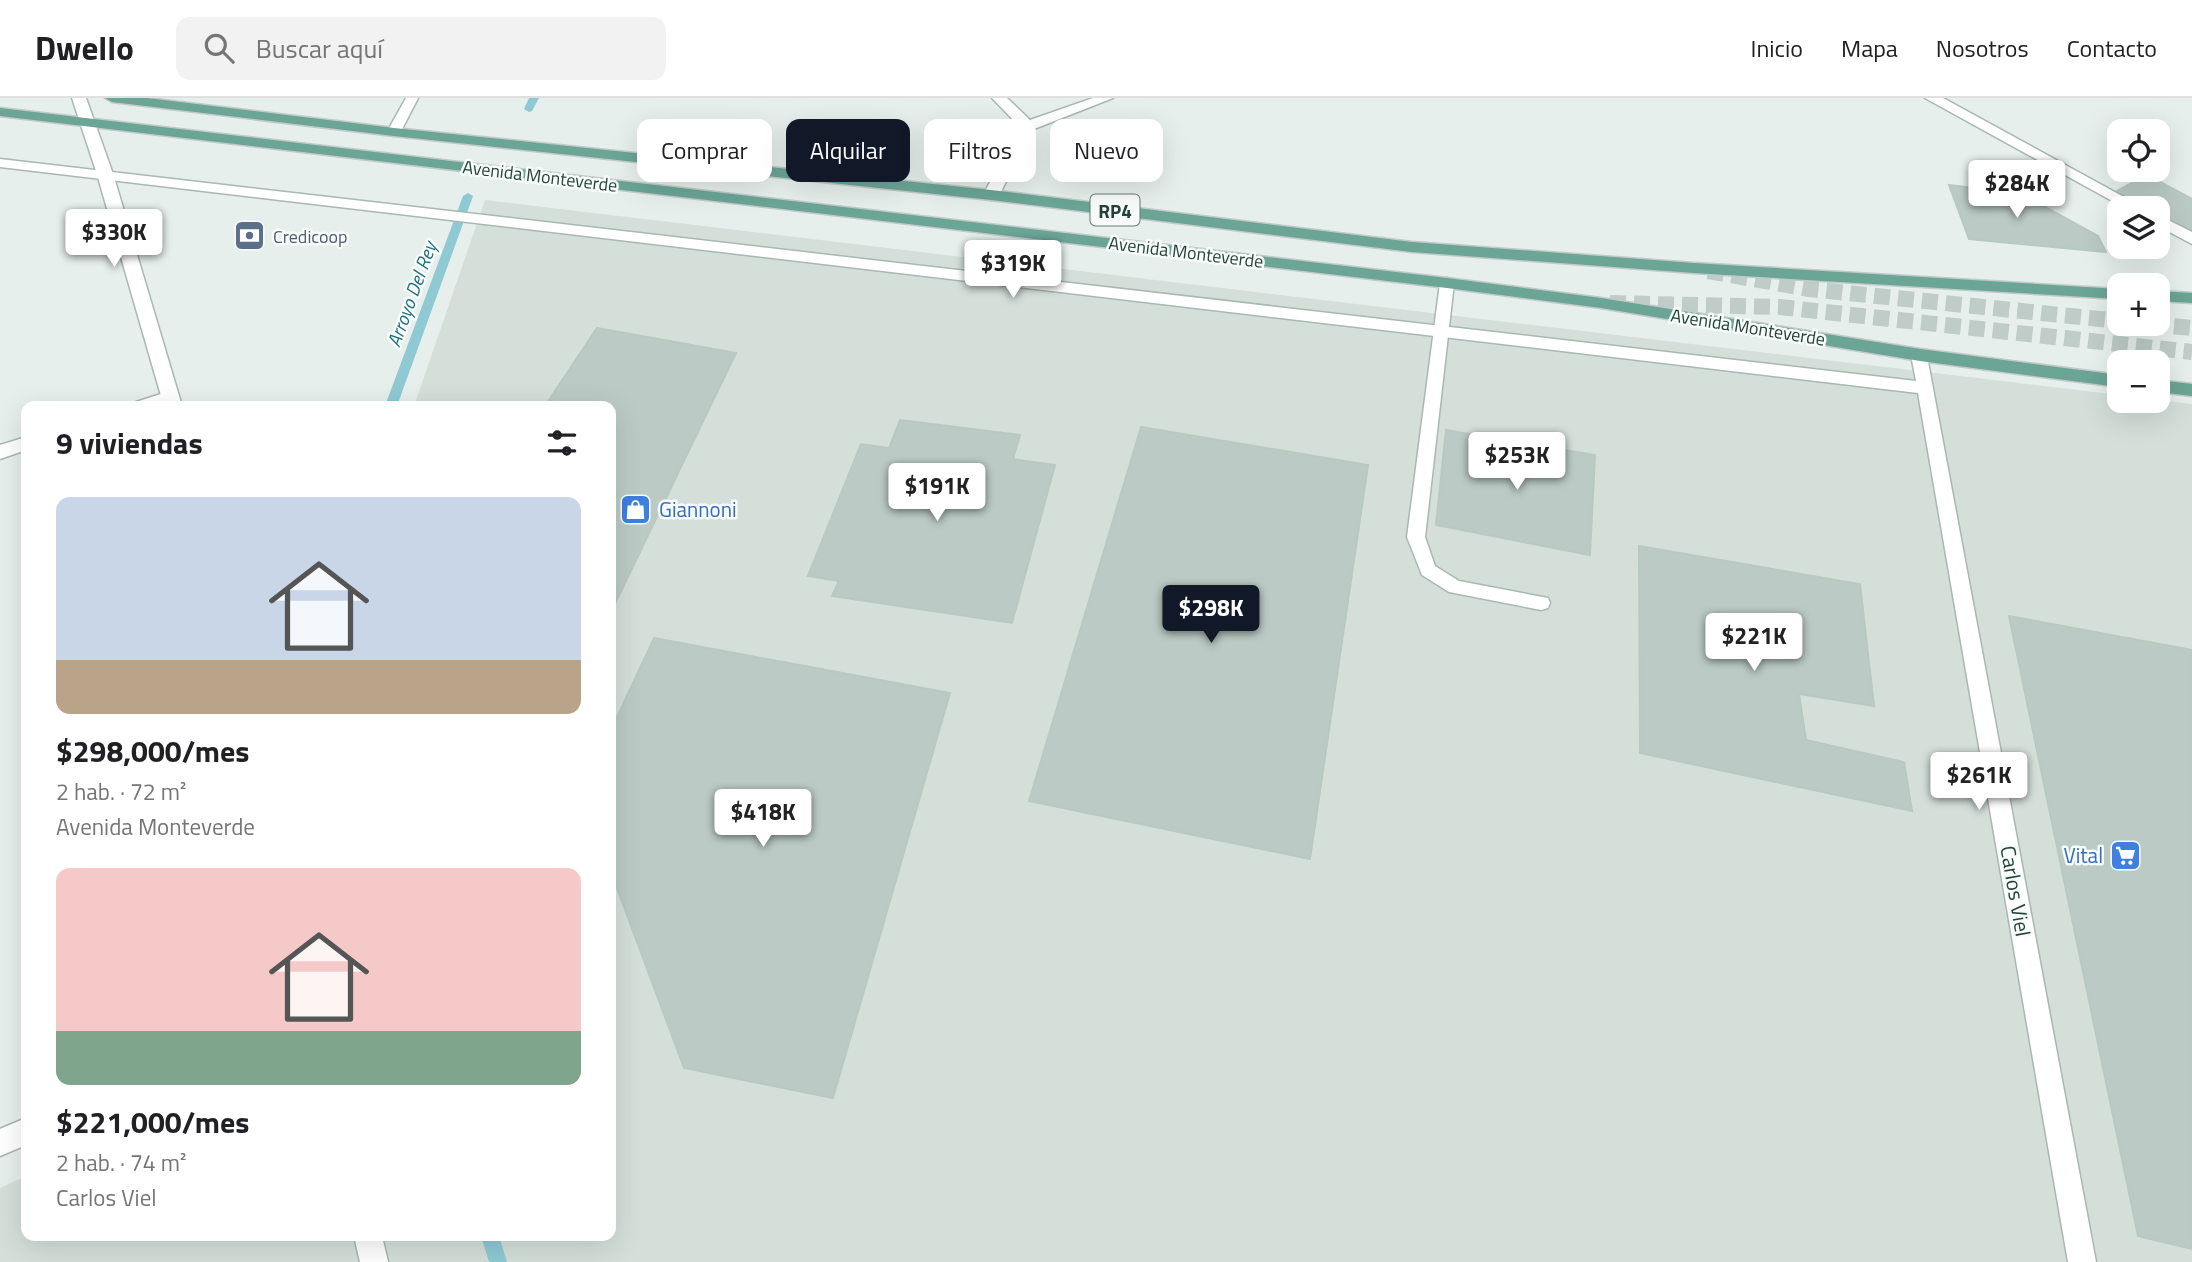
<!DOCTYPE html>
<html lang="es">
<meta charset="utf-8">
<style>
:root{--surface:#fff;--page:#f2f2f2;--text:#202124;--muted:#757577;--line:#e0e0e0;--accent:#111827}
body{margin:0;font-family:"Titillium Web",sans-serif;background:var(--page);color:var(--text);height:100vh;display:flex;flex-direction:column;font-size:26px;white-space:nowrap}
*{box-sizing:border-box;margin:0}
p{font-size:23px;color:var(--muted)}
.icon{flex:none;width:38px;height:38px;fill:none;stroke:currentColor;stroke-width:2;stroke-linecap:round;stroke-linejoin:round}
.map{position:relative;flex:1;overflow:hidden}
.drawer{position:absolute;left:21px;top:303px;width:595px;height:840px;display:flex;flex-direction:column;background:var(--surface);border-radius:14px;box-shadow:0 7px 28px #0002}
.drawer>*{flex:none}
.guide{position:absolute;left:637px;top:21px;width:665px;height:63px;display:flex;gap:14px}
.fabs{position:absolute;left:2107px;top:21px;display:grid;gap:14px}
.fabs a{display:grid;place-items:center;width:63px;height:63px;border-radius:14px;background:var(--surface);box-shadow:0 7px 28px #0002;font-size:35px}
.price{position:absolute;translate:-50% -60px;padding:0 16px;border-radius:7px;background:#fff;color:#222;font-size:23px;line-height:46px;filter:drop-shadow(0 2px 4px #0008)}
.price::after{content:'';position:absolute;left:50%;top:42px;width:21px;height:16px;margin-left:-10px;background:inherit;clip-path:polygon(0 0,100% 0,50% 100%)}
.price.active{background:var(--accent);color:#fff}
ul{padding:0;list-style:none}
li{display:grid;align-content:center;gap:14px;height:371px;padding:0 35px}
li span{display:grid;place-items:center;height:217px;border-radius:14px;color:#555}
li>.icon{margin-inline-start:auto}
span .icon{width:126px;height:126px;fill:#fffc;stroke-width:1}
li b{font-size:30px}
h2{display:flex;justify-content:space-between;align-items:center;height:84px;padding:0 35px;font-size:30px}
.tag{padding:0 24px;border-radius:14px;background:var(--surface);box-shadow:0 7px 28px #0002;font-size:24px;line-height:63px}
.tag.active{background:var(--accent);color:#fff}
header{display:flex;align-items:center;gap:42px;box-sizing:border-box;height:98px;padding:0 35px;background:var(--surface);border-bottom:2px solid var(--line)}
header strong{font-size:33px}
nav{display:flex;gap:38px;margin-inline-start:auto;font-size:24px}
.search{width:490px;height:63px;background:var(--page);display:flex;align-items:center;gap:18px;box-sizing:border-box;padding:0 24px;border-radius:14px;color:var(--muted);font-size:26px}
.map>svg:first-child{display:block}
.built{fill:#d4dfda}
.lines{fill:none;stroke-linecap:round;stroke-linejoin:round}
.stream{fill:#8ec9d4;fill-rule:evenodd}
.building{fill:#bbcac4;stroke:#b8c9c2;stroke-width:2}
.primary-tunnel{stroke:#bfccc8;stroke-width:16;stroke-dasharray:16 8;stroke-linecap:butt}
.service-casing{stroke:#a8b8b2;stroke-width:3}
.minor-casing{stroke:#a8b8b2;stroke-width:3}
.tertiary-casing{stroke:#a8b8b2;stroke-width:3}
.primary-casing{stroke:#c2cac8;stroke-width:3}
.service{fill:#fff;fill-rule:evenodd}
.minor{fill:#fff;fill-rule:evenodd}
.tertiary{fill:#fff;fill-rule:evenodd}
.primary{fill:#6aa596;fill-rule:evenodd}
.labels{text-anchor:middle;dominant-baseline:central;stroke-width:5;stroke-linejoin:round;paint-order:stroke}
.far-street-label{font-size:18px;fill:#24423a;stroke:#f7fbf9}
.far-service-label{font-size:18px;fill:#4e5e75;stroke:#f7fbf9;text-anchor:start}
.shield{fill:#f7fbf9;stroke:#637a73;stroke-width:2}
.shield-label{font-size:19px;font-weight:bold;fill:#24423a}
.far-water-label{font-size:19px;font-style:italic;fill:#1c6f80;stroke:#f7fbf9}
.shop-label{font-size:21px;fill:#366cbe;stroke:#f7fbf9;text-anchor:start}
.street-label{font-size:21px;fill:#24423a;stroke:#f7fbf9}
</style>
<header>
<strong>Dwello</strong>
<div class="search"><svg class="icon" aria-label="search" viewBox="0 0 24 24"><circle cx="10" cy="10" r="6"/><path d="M15 15l6 6"/></svg>Buscar aquí</div>
<nav><a>Inicio</a><a>Mapa</a><a>Nosotros</a><a>Contacto</a></nav>
</header>
<div class="map">
<svg width="2192" height="1164" viewBox="0 0 2192 1164">
<rect width="100%" height="100%" fill="#e6efeb"/>
<polygon class="built" points="485,102 2119,297 2119,303 2158,302 2192,306 2192,1164 0,1164 0,1090 26,1078 26,1138 611,1138 611,308 414,308"/>
<g class="lines">
<g class="stream">
<polygon points="529,0 539,0 532,13 529,14 524,11"/>
<polygon points="468,95 473,98 397,308 385,308 463,98"/>
<polygon points="481,1138 499,1138 507,1164 489,1164"/>
</g>
</g>
<g class="building">
<polygon points="2147,77 2192,101 2192,133 2181,131 2158,118 2158,110 2144,110 2115,94"/>
<polygon points="1972,84 2007,88 2098,138 2106,154 1969,141 1949,87 1975,90"/>
<polygon points="597,230 736,255 611,514 611,308 545,308"/>
<polygon points="900,322 1020,337 1013,361 1055,367 1012,525 832,498 839,483 808,478 861,346 889,350"/>
<polygon points="1141,329 1368,367 1310,761 1029,703"/>
<polygon points="1446,332 1595,357 1590,457 1436,427"/>
<polygon points="1639,448 1860,486 1874,608 1799,596 1806,642 1904,664 1912,713 1640,655"/>
<polygon points="2009,518 2192,552 2192,1151 2138,1138"/>
<polygon points="654,540 950,595 833,1000 684,970 611,774 611,632"/>
</g>
<g class="lines">
<g class="primary-tunnel">
<polyline points="1708,173 1809,191 2119,223"/>
<polyline points="1610,205 1780,209 2192,254"/>
<polyline points="2150,226 2192,230"/>
</g>
<defs>
<g id="service">
<polygon points="406,0 418,0 399,37 389,37 387,34"/>
<polygon points="1447,180 1454,185 1425,439 1435,468 1459,483 1548,500 1550,505 1548,510 1541,512 1449,494 1422,477 1407,439 1440,185"/>
</g>
<g id="minor">
<polygon points="992,0 1007,0 1030,22 1093,0 1113,0 1034,31 999,97 991,102 983,97 1020,29"/>
<polygon points="1925,0 1943,0 2144,110 2125,110"/>
<polygon points="0,61 1916,283 1911,257 1914,253 1926,253 2096,1164 2068,1164 1918,295 0,69"/>
<polygon points="2158,117 2192,134 2192,146 2158,128"/>
<polygon points="170,293 176,295 179,299 176,303 162,308 133,308 136,304"/>
<polygon points="26,339 26,352 0,361 0,347"/>
<polygon points="26,1020 26,1047 0,1058 0,1031"/>
</g>
<g id="tertiary">
<polygon points="72,0 86,0 113,76 182,308 164,308 97,76"/>
<polygon points="354,1138 382,1138 388,1164 360,1164"/>
</g>
<g id="primary">
<polygon points="105,0 147,0 394,30 991,92 1412,144 1694,165 2119,191 2119,201 1694,175 1412,154 991,102 394,38 112,4"/>
<polygon points="0,10 1447,180 1601,200 1920,251 2119,277 2119,289 1920,263 1601,210 1447,190 0,18"/>
<polygon points="2158,193 2192,195 2192,205 2158,203"/>
<polygon points="2158,282 2192,286 2192,298 2158,294"/>
</g>
</defs>
<use href="#service" class="service-casing"/>
<use href="#minor" class="minor-casing"/>
<use href="#tertiary" class="tertiary-casing"/>
<use href="#primary" class="primary-casing"/>
<use href="#service" class="service"/>
<use href="#minor" class="minor"/>
<use href="#tertiary" class="tertiary"/>
<use href="#primary" class="primary"/>
</g>
<defs>
<symbol id="bank-square" viewBox="-11 -11 22 22"><rect x="-9" y="-9" width="18" height="18" rx="4" fill="#5c6f8a" stroke="#f7fbf9"/><path d="M-6-4H6V4H-6ZM0-2.3a2.3 2.3 0 1 0 0 4.6a2.3 2.3 0 1 0 0-4.6Z" fill="#fff"/></symbol>
<symbol id="shop-square" viewBox="-11 -11 22 22"><rect x="-9" y="-9" width="18" height="18" rx="4" fill="#3f7fe0" stroke="#f7fbf9"/><path d="M-5-2.5h2.3a2.7 3.5 0 0 1 5.4 0H5L5.5 6h-11ZM-1.5-2.5h3a1.5 2.3 0 0 0-3 0Z" fill="#fff"/></symbol>
<symbol id="supermarket-square" viewBox="-11 -11 22 22"><rect x="-9" y="-9" width="18" height="18" rx="4" fill="#3f7fe0" stroke="#f7fbf9"/><path d="M-6-5.5h2.5l.6 2H6L4.5 2H-2.5L-4.4-4H-6ZM-1.5 3.2a1.3 1.3 0 1 0 .1 0ZM3 3.2a1.3 1.3 0 1 0 .1 0Z" fill="#fff"/></symbol>
</defs>
<g fill-rule="evenodd">
<use href="#bank-square" x="232" y="120" width="35" height="35"/>
<use href="#shop-square" x="618" y="394" width="35" height="35"/>
<use href="#supermarket-square" x="2108" y="740" width="35" height="35"/>
</g>
<g class="labels">
<g class="far-street-label">
<text transform="translate(540 78) rotate(7)">Avenida Monteverde</text>
<text transform="translate(1186 154) rotate(7)">Avenida Monteverde</text>
<text transform="translate(1748 229) rotate(9)">Avenida Monteverde</text>
</g>
<g class="far-service-label">
<text x="273" y="138">Credicoop</text>
</g>
<rect class="shield" x="1090.5" y="96.5" width="49" height="31" rx="5"/>
<g class="shield-label">
<text x="1115" y="112">RP4</text>
</g>
<g class="far-water-label">
<text transform="translate(411 196) rotate(-70)">Arroyo Del Rey</text>
</g>
<g class="shop-label">
<text x="659" y="411">Giannoni</text>
<text x="2103" y="757" text-anchor="end">Vital</text>
</g>
<g class="street-label">
<text transform="translate(2016 793) rotate(80)">Carlos Viel</text>
</g>
</g>
</svg>
<div class="fabs">
<a><svg class="icon" aria-label="locate" viewBox="0 0 24 24"><circle cx="12" cy="12" r="6"/><path d="M12 2v4M12 18v4M2 12h4M18 12h4"/></svg></a>
<a><svg class="icon" aria-label="layers" viewBox="0 0 24 24"><path d="M12 4l9 5-9 5-9-5zM3 14l9 5 9-5"/></svg></a>
<a>+</a>
<a>−</a>
</div>
<b class="price" style="left:2017px;top:122px">$284K</b>
<b class="price" style="left:114px;top:171px">$330K</b>
<b class="price" style="left:1013px;top:202px">$319K</b>
<b class="price" style="left:1517px;top:394px">$253K</b>
<b class="price" style="left:937px;top:425px">$191K</b>
<b class="price active" style="left:1211px;top:547px">$298K</b>
<b class="price" style="left:1754px;top:575px">$221K</b>
<b class="price" style="left:1979px;top:714px">$261K</b>
<b class="price" style="left:763px;top:751px">$418K</b>
<div class="guide">
<a class="tag">Comprar</a>
<a class="tag active">Alquilar</a>
<a class="tag">Filtros</a>
<a class="tag">Nuevo</a>
</div>
<section class="drawer">
<h2>9 viviendas<svg class="icon" aria-label="filters" viewBox="0 0 24 24"><path d="M4 7h16M4 17h16"/><circle cx="9" cy="7" r="2"/><circle cx="15" cy="17" r="2"/></svg></h2>
<ul>
<li><span style="background:linear-gradient(#c9d6e8 75%,#b9a48a 0)"><svg class="icon" aria-label="home" viewBox="0 0 24 24"><path d="M3 11l9-7 9 7M6 9v11h12V9"/></svg></span><div><b>$298,000/mes</b><p>2 hab. · 72 m²</p><p>Avenida Monteverde</p></div></li>
<li><span style="background:linear-gradient(#f6c9c9 75%,#7fa58c 0)"><svg class="icon" aria-label="home" viewBox="0 0 24 24"><path d="M3 11l9-7 9 7M6 9v11h12V9"/></svg></span><div><b>$221,000/mes</b><p>2 hab. · 74 m²</p><p>Carlos Viel</p></div></li>
</ul>
</section>
</div>
